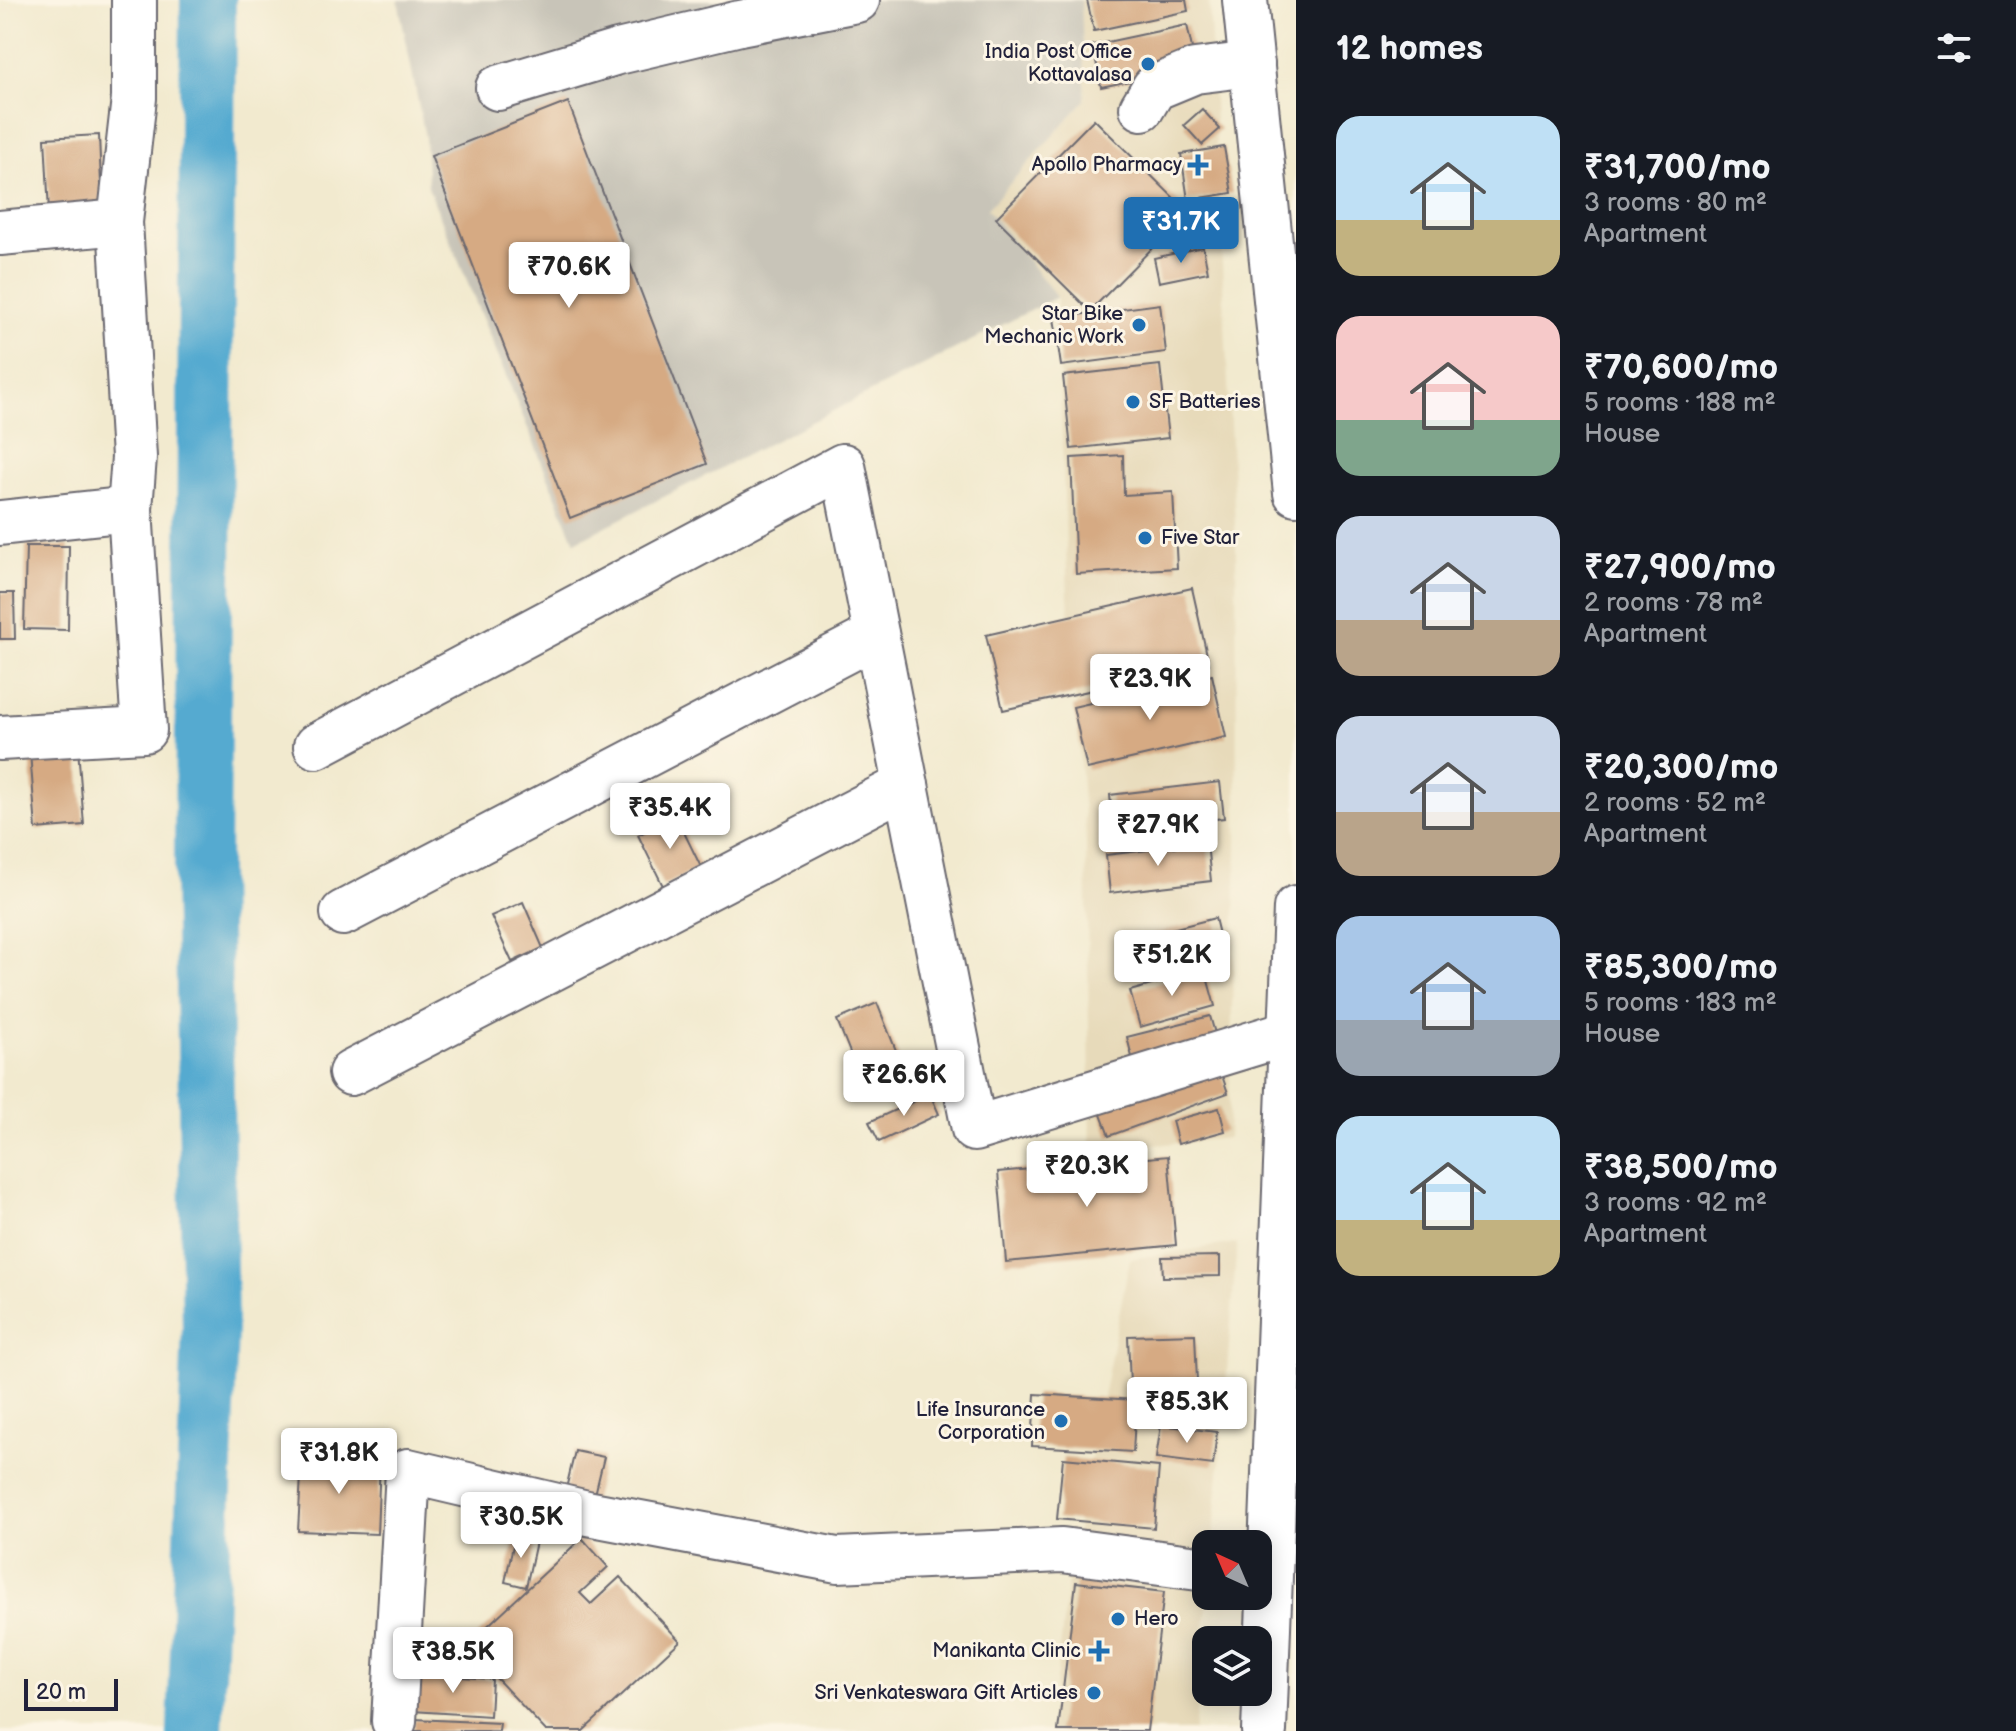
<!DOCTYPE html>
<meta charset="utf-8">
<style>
:root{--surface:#171b24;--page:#242831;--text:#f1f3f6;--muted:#9ea1a6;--accent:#1f6fb2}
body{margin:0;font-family:"Balsamiq Sans",sans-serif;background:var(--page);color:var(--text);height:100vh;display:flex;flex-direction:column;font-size:30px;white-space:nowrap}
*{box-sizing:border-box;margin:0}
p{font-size:26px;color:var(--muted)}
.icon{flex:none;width:44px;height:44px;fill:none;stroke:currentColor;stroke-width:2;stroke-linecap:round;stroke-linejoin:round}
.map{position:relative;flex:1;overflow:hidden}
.drawer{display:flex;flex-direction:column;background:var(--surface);width:720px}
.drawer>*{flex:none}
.needle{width:52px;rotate:316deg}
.fabs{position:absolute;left:1192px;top:1530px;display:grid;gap:16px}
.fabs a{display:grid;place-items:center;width:80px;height:80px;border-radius:16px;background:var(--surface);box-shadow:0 4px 20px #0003;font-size:40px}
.scale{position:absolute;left:24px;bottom:20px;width:94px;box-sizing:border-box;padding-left:8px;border:4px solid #22223b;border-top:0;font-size:22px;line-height:28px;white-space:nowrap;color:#22223b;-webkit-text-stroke:6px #fcf5e5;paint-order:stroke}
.price{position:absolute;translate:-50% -68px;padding:0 18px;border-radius:8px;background:#fff;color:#222;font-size:26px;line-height:52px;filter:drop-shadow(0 2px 4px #0008)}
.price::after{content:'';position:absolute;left:50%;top:48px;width:24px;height:18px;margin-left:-12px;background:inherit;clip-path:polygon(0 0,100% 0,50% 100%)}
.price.current{background:var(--accent);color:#fff}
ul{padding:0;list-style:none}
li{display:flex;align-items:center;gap:24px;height:200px;padding:0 40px}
li span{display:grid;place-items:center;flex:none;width:224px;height:160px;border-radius:24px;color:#555}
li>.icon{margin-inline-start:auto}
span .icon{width:96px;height:96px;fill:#fffc;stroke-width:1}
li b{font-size:34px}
h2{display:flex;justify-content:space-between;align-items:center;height:96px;padding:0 40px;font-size:34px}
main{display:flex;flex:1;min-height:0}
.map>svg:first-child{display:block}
.built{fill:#e7daba}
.industrial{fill:#c8c4b8}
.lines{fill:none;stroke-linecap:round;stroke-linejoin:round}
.river{stroke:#54aad0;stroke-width:56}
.building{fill:#d6aa83}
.minor-casing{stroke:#6b686f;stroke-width:48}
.major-casing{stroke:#6b686f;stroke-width:48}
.minor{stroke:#fff;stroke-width:44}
.major{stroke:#fff;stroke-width:44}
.poi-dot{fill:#1f6fb2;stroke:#fcf5e5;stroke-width:3}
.labels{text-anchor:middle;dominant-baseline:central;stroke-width:6;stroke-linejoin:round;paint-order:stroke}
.poi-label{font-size:20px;fill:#22223b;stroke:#fcf5e5;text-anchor:end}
</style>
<main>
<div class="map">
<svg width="1296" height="1731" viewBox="0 0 1296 1731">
<rect width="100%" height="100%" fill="#fcf5e5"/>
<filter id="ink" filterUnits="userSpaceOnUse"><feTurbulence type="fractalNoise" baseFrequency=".0125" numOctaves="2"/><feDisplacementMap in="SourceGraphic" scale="16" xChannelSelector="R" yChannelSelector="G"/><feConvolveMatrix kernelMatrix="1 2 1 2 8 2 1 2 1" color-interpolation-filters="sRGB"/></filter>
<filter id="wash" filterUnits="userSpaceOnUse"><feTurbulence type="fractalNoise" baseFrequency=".006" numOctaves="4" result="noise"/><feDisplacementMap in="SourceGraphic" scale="32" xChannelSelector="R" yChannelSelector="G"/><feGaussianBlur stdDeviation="1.8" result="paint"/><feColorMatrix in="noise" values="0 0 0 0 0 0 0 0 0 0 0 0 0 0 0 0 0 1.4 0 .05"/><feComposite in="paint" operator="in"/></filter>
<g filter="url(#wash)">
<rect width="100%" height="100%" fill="#f2eacf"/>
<g class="built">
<polygon points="1081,0 1209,0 1236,546 1237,847 1228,1138 1091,1151 1086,841 1068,597 1057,297 987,209 1085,100"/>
<polygon points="1237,1243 1215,1523 1213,1544 1206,1544 1208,1596 1194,1731 1050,1731 1070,1566 1130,1259"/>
</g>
<polygon class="industrial" points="398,0 1081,0 1085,100 987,209 1057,297 575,542 428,187 425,137"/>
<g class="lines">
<polyline class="river" points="195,1731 210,1328 202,870 208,0"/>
</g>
<g id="blocks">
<g class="building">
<polygon points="1087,0 1186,0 1188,11 1094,31"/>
<polygon points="1187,25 1196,67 1101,87 1093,45"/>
<polygon points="568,102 707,464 570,518 431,156"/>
<polygon points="1202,109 1220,129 1202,145 1184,125"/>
<polygon points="1094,119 1188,212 1090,311 996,218"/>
<polygon points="99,135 102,210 49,212 45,138"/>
<polygon points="1224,147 1232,193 1188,200 1181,154"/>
<polygon points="1203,247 1208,272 1159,282 1154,258"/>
<polygon points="1160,304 1166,352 1061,366 1054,318"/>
<polygon points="1160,365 1168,438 1071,449 1063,376"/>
<polygon points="1123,455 1124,495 1173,492 1177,568 1076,574 1071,458"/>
<polygon points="26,546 69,546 68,630 24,629"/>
<polygon points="1192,588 1209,664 1003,710 986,635"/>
<polygon points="0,593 14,593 15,639 0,639"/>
<polygon points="1212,675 1226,737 1087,769 1073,707"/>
<polygon points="78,748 84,825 36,829 30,752"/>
<polygon points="1220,782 1224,818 1113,830 1110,795"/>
<polygon points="676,816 701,867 663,886 638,835"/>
<polygon points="1207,843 1211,881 1110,893 1106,855"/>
<polygon points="523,902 543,948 512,962 491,916"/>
<polygon points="1215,918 1223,951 1134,975 1125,941"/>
<polygon points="1205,970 1215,1006 1140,1027 1130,991"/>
<polygon points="877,1003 901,1063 861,1080 837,1020"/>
<polygon points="1210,1016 1218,1044 1134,1065 1127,1037"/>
<polygon points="1219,1067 1228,1093 1109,1136 1099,1109"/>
<polygon points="930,1094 939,1114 879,1142 869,1122"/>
<polygon points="1219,1108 1225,1131 1178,1144 1172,1121"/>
<polygon points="1168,1156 1176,1245 1006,1262 998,1172"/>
<polygon points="1220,1256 1220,1276 1163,1277 1162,1257"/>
<polygon points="1195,1334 1197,1382 1130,1385 1128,1336"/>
<polygon points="1035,1394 1136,1400 1133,1452 1032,1446"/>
<polygon points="1161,1425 1217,1432 1213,1465 1156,1458"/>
<polygon points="575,1451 604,1457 593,1503 564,1497"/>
<polygon points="302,1457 380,1461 377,1534 298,1531"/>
<polygon points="1063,1458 1159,1467 1154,1528 1057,1519"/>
<polygon points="516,1532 537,1537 526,1587 505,1582"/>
<polygon points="582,1538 608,1567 580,1593 591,1604 620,1577 680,1641 583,1731 546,1731 466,1646"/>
<polygon points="1076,1582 1164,1592 1147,1731 1058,1731"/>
<polygon points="416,1674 492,1679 490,1716 413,1711"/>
<polygon points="414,1719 500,1723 499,1731 414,1731"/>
</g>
</g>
</g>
<g filter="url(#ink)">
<use href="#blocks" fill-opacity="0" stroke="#6b686f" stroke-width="2"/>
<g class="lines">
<defs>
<g id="minor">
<polyline points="498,88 618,52 740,23 857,0"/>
<polyline points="1142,108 1154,88 1195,71 1252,64"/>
<polyline points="0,233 120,222"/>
<polyline points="0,523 130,509"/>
<polyline points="0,738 144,730 130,509 134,457 120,222 134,98 134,0"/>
<polyline points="316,746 843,466 974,1129 1291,1032"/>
<polyline points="343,913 876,635"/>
<polyline points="351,1073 906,785"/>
<polyline points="394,1721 408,1471 587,1513 837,1560 1062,1550 1206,1569"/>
</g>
<g id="major">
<polyline points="1245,0 1296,493"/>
<polyline points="1264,1731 1296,908"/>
</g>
</defs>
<use href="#minor" class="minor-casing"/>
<use href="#major" class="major-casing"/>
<use href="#minor" class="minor"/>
<use href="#major" class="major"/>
</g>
</g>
<g class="poi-dot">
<circle cx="1148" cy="64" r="8"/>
<path d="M1194 153h8v8h8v8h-8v8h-8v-8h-8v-8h8z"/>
<circle cx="1139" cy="325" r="8"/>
<circle cx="1133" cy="402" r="8"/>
<circle cx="1145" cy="538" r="8"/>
<circle cx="1061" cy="1421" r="8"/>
<circle cx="1118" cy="1619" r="8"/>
<path d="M1095 1639h8v8h8v8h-8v8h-8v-8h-8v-8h8z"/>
<circle cx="1094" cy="1693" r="8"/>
</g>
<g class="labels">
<g class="poi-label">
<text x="1132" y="52">India Post Office<tspan x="1132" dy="23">Kottavalasa</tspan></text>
<text x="1182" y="165">Apollo Pharmacy</text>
<text x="1123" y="314">Star Bike<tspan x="1123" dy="23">Mechanic Work</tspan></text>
<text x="1149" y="402" text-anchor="start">SF Batteries</text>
<text x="1161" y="538" text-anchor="start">Five Star</text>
<text x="1045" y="1410">Life Insurance<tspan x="1045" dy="23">Corporation</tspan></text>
<text x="1134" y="1619" text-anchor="start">Hero</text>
<text x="1081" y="1651">Manikanta Clinic</text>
<text x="1078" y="1693">Sri Venkateswara Gift Articles</text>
</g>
</g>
</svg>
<div class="fabs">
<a><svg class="needle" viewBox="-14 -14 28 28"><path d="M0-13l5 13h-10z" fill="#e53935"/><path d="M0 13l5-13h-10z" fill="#9ea1a6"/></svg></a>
<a><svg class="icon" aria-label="layers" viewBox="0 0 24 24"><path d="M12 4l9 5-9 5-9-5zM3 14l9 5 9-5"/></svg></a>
</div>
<div class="scale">20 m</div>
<b class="price current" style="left:1181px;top:265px">₹31.7K</b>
<b class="price" style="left:569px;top:310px">₹70.6K</b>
<b class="price" style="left:1150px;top:722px">₹23.9K</b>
<b class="price" style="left:670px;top:851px">₹35.4K</b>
<b class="price" style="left:1158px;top:868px">₹27.9K</b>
<b class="price" style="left:1172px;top:998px">₹51.2K</b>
<b class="price" style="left:904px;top:1118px">₹26.6K</b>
<b class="price" style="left:1087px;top:1209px">₹20.3K</b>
<b class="price" style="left:1187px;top:1445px">₹85.3K</b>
<b class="price" style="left:339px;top:1496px">₹31.8K</b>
<b class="price" style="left:521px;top:1560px">₹30.5K</b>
<b class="price" style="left:453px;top:1695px">₹38.5K</b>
</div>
<section class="drawer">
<h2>12 homes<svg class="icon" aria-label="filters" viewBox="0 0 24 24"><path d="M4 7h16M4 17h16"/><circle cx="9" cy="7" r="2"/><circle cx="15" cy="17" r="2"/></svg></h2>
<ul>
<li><span style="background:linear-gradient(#bfe0f5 65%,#c2b280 0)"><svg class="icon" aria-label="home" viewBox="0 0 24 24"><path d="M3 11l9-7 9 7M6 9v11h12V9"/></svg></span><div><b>₹31,700/mo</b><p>3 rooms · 80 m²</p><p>Apartment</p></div></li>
<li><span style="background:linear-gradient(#f6c9c9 65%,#7fa58c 0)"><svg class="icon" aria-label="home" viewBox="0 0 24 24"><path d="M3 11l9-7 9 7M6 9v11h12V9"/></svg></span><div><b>₹70,600/mo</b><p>5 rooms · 188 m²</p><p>House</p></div></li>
<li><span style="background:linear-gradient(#c9d6e8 65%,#b9a48a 0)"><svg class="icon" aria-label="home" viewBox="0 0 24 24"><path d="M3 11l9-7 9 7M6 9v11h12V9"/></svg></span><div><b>₹27,900/mo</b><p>2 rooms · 78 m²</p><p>Apartment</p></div></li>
<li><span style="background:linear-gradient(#c9d6e8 60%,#b9a48a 0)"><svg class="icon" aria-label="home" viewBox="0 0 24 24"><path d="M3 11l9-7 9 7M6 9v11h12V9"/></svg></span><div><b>₹20,300/mo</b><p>2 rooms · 52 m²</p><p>Apartment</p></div></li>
<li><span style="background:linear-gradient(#a9c7e8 65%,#9aa5b1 0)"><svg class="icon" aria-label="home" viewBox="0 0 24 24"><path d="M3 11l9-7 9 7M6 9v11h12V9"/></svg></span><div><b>₹85,300/mo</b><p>5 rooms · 183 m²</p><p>House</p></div></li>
<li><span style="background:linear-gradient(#bfe0f5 65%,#c2b280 0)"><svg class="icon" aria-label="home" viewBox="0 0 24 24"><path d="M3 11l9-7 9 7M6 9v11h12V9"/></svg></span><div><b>₹38,500/mo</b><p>3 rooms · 92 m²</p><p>Apartment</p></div></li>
</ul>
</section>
</main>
